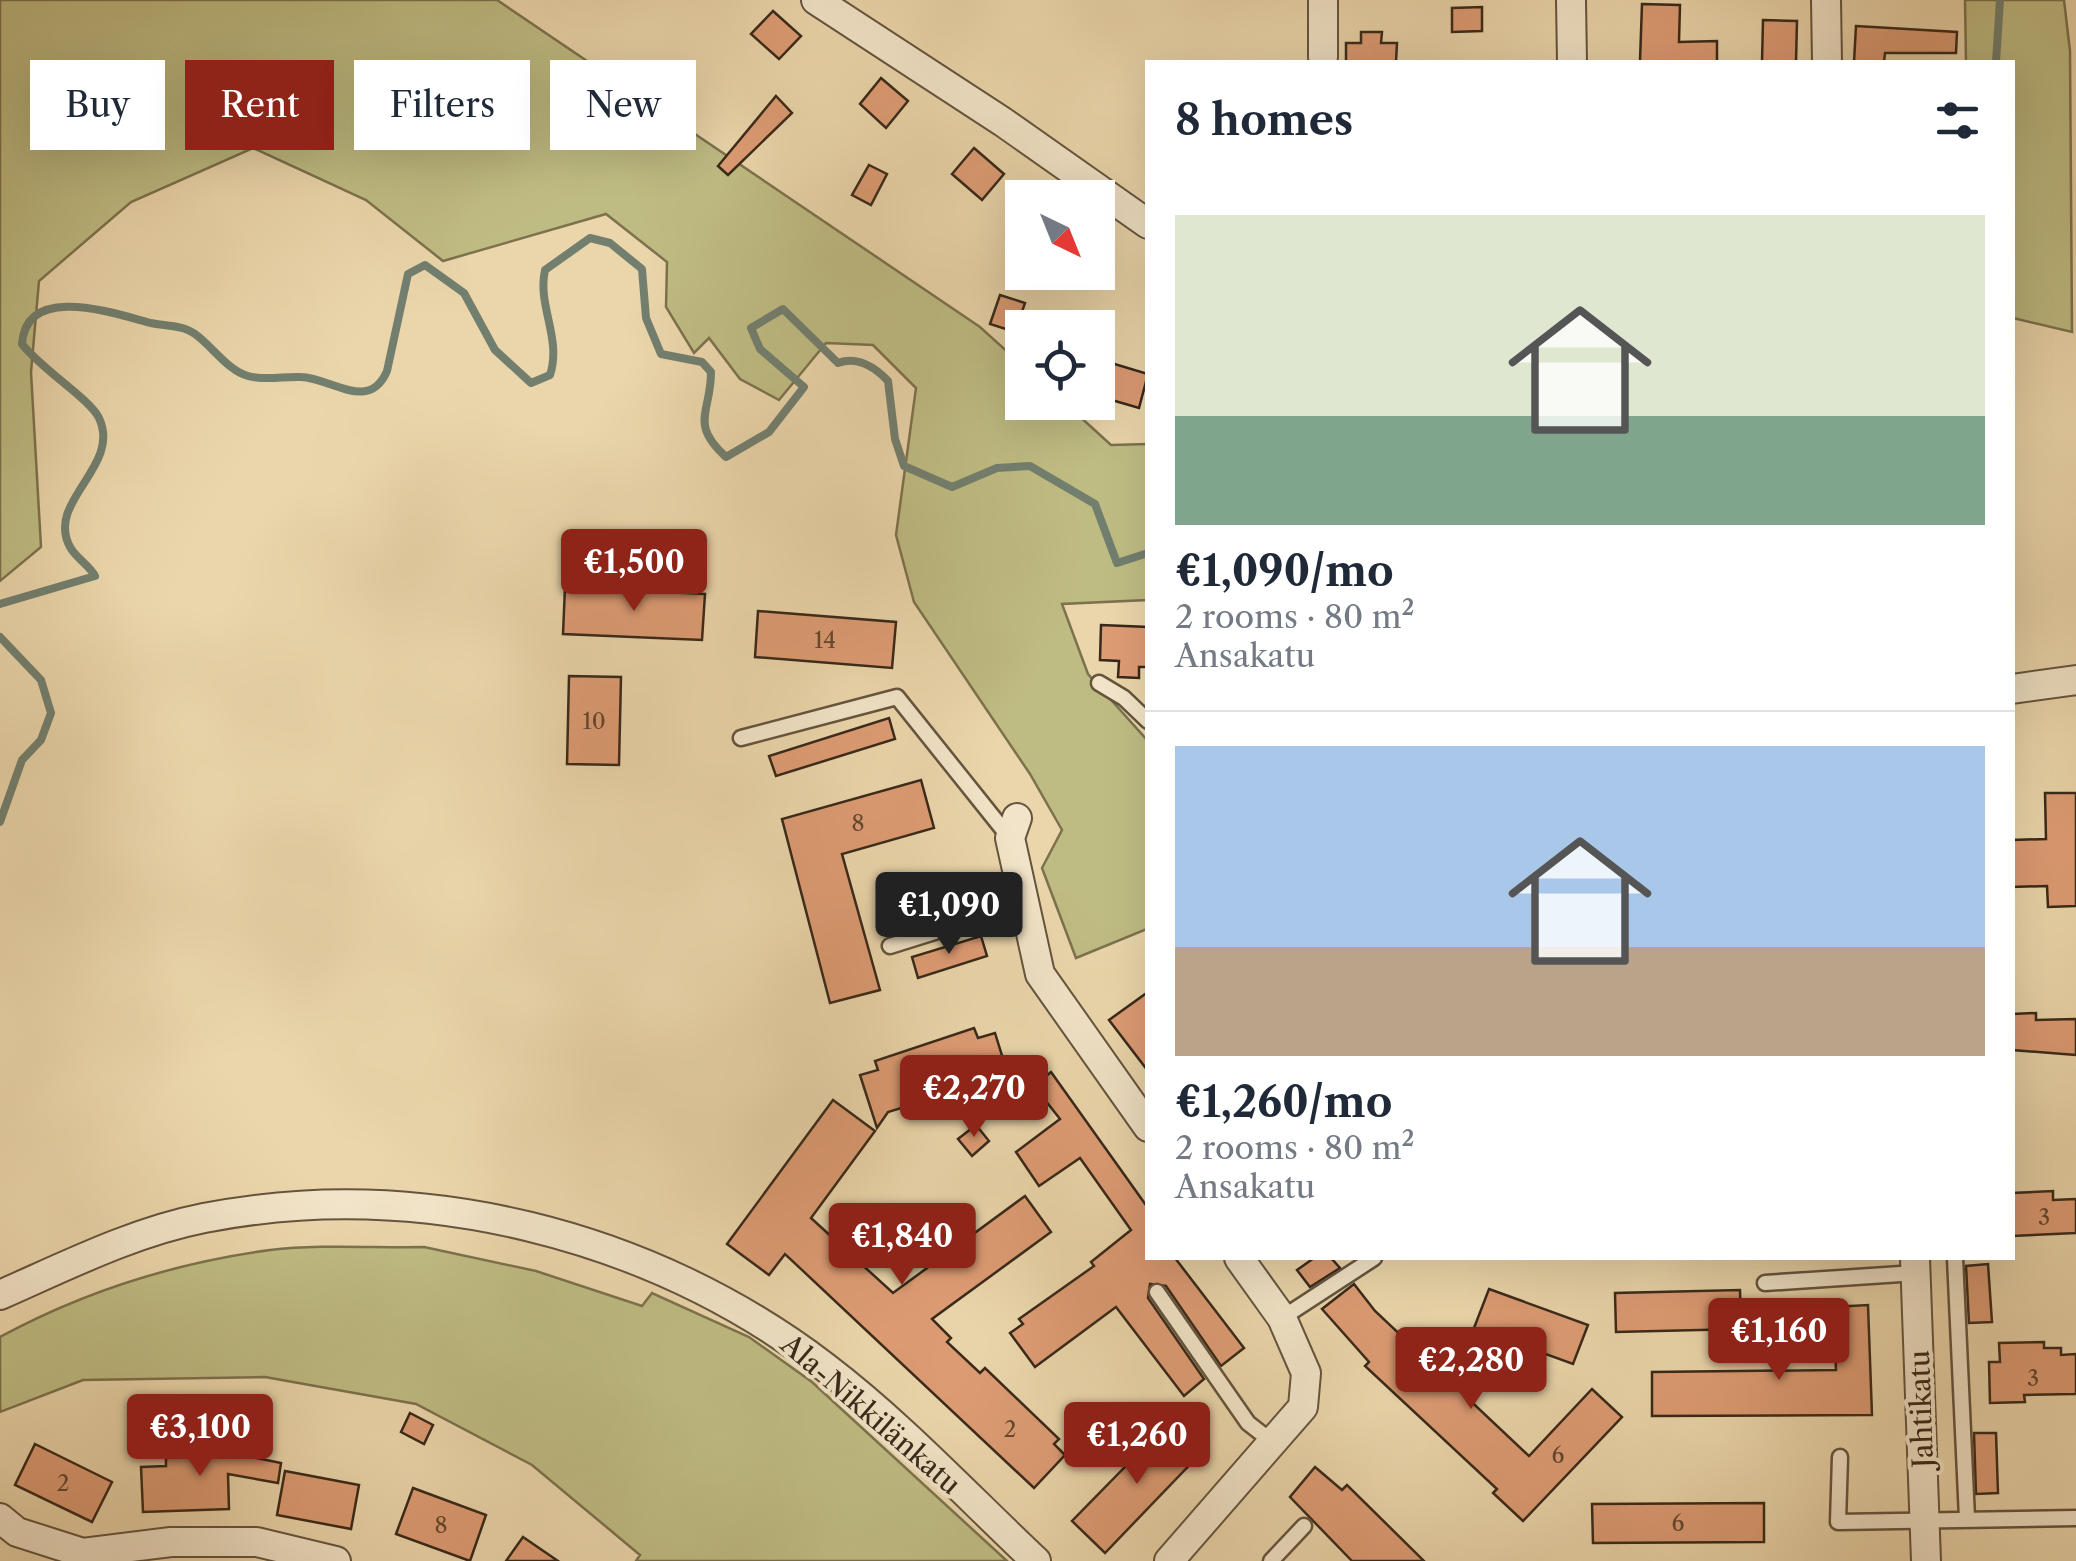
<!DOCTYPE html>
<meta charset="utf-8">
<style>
:root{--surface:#fff;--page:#f6f6f7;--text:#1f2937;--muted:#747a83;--line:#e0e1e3;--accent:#8f2418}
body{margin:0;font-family:"Libre Caslon Text",serif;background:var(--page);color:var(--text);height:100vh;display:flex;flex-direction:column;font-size:38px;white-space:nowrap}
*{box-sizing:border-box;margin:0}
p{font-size:32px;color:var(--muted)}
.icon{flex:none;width:55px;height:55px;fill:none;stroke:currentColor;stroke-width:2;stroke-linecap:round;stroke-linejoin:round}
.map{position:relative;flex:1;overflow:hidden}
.sheet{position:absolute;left:1145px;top:60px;width:870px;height:1200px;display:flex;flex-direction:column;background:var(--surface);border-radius:0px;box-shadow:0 10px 40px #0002}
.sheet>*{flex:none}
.hud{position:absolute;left:30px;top:60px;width:950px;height:90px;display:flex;gap:20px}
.needle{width:65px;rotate:137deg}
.tools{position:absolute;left:1005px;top:180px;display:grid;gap:20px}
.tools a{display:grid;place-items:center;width:110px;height:110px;border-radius:0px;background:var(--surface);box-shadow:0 10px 40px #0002;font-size:50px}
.price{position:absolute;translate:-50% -85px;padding:0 22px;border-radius:10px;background:var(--accent);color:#fff;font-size:32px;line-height:65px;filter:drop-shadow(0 2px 5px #0008)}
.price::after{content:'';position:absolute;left:50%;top:60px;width:30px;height:22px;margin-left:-15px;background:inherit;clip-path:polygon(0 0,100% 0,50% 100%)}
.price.current{background:#222;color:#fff}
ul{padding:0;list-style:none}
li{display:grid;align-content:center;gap:20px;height:530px;padding:0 30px}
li+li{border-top:2px solid var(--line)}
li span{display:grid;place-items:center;height:310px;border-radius:0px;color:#555}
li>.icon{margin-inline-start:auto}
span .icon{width:180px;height:180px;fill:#fffc;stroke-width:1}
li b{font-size:42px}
h2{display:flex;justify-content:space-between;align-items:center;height:120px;padding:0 30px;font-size:42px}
.tag{padding:0 35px;border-radius:0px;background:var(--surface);box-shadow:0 10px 40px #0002;font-size:35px;line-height:90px}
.tag.current{background:var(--accent);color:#fff}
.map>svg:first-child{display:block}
.green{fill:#bfbc83;stroke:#7c724e;stroke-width:2.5}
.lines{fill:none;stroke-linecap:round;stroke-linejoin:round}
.stream{stroke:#727f6f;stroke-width:8}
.building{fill:#de9c74;stroke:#38291a;stroke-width:2.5}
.lane-casing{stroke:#65543e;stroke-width:19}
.street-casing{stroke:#65543e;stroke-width:32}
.lane{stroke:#f2e4c8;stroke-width:14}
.street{stroke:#f2e4c8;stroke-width:28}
.labels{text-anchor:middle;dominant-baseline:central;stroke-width:8;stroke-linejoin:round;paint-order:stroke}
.number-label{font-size:22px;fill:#624630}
.street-label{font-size:28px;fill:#38291a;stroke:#f2e4c8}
</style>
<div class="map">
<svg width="2076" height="1561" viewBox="0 0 2076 1561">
<rect width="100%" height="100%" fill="#ebd6ab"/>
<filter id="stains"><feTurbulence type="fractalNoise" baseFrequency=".002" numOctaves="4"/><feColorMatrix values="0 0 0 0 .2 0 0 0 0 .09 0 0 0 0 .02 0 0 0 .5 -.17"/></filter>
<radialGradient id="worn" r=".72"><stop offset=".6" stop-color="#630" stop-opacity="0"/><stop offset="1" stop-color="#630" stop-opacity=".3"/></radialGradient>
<g class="green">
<polygon points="0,0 497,0 980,327 1022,365 1022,402 1065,403 1111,445 1147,444 1147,600 1062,604 1088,674 1147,740 1147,929 1076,958 1042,868 1062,830 1030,774 914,602 896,535 916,388 873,345 826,343 779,400 740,379 709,338 694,353 666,307 667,262 606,214 443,261 366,200 253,148 131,202 39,281 31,372 41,547 0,581"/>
<polygon points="1965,0 2064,0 2070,51 2072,332 2013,318 2012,62 1966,62"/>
<path d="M 424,1247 L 536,1271 L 642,1306 L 652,1293 L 749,1337 L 812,1382 L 1007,1561 L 636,1561 L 640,1555 L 532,1465 L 416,1404 L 265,1377 L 83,1380 L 0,1412 L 0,1337 C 85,1291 174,1263 270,1250 C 320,1244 374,1248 424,1247 Z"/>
</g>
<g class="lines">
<g class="stream">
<polyline points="1996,62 2000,0"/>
<path d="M 0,604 L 95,576 C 89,565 76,558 70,547 C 45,501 122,467 99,418 C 90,399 41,369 22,344 C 26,282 116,314 151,323 C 165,326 183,325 195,334 C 212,346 227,370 248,376 C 267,381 283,376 301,377 C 332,378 369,413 387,371 L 408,274 L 425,265 L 464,293 L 495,350 L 531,383 L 550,375 C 562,338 537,306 545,270 L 590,238 L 610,243 L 642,269 L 646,318 L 661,354 L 702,362 L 711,372 C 711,413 689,423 726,457 L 769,432 L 804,387 L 760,349 L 751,328 L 783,309 L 838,363 C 857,356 875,367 888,381 L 895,439 L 904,466 L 952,487 L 997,468 L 1030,466 L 1095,504 L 1117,563 L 1148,553"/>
<polyline points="0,637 41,680 51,713 41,740 22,760 0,822"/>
</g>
</g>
<g class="building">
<polygon points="1642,4 1680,5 1679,42 1717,41 1717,62 1640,61"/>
<polygon points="1482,7 1482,31 1452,32 1452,8"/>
<polygon points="773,11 801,36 779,59 751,34"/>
<polygon points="1763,20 1797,21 1796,62 1762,62"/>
<polygon points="1856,26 1957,32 1956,53 1885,53 1884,62 1854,62"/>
<polygon points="1361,32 1382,32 1381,43 1397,43 1396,62 1346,62 1346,43 1361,43"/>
<polygon points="881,78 908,101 886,128 860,104"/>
<polygon points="776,96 792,113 728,175 718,166"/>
<polygon points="974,148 1004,174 982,200 952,174"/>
<polygon points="869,165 887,174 871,205 852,195"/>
<polygon points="1000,295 1025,303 1015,332 990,324"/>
<polygon points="1098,359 1148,374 1139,408 1098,396"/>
<polygon points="565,587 705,594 702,640 563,634"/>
<polygon points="758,611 896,622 892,668 755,657"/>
<polygon points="1101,625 1148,627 1148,667 1139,667 1139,678 1118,677 1119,661 1100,660"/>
<polygon points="569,676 621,677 619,765 567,764"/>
<polygon points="889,718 895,739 776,776 769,756"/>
<polygon points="921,780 934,828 842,854 880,990 830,1003 782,819"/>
<polygon points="2045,793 2076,793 2076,906 2048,907 2047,886 2012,887 2012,840 2046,839"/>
<polygon points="981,936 987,956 918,978 912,957"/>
<polygon points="1148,992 1148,1071 1109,1020"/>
<polygon points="2036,1013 2036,1020 2076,1019 2076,1055 2012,1050 2012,1014"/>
<polygon points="974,1028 978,1038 995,1033 1008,1075 888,1112 877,1128 860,1075 878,1070 875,1061"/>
<polygon points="1051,1072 1148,1208 1148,1258 1175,1258 1244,1348 1221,1366 1166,1286 1150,1284 1148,1298 1204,1379 1184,1396 1116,1307 1035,1367 1010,1333 1023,1324 1019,1319 1094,1266 1091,1262 1131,1230 1080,1158 1039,1186 1016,1152 1060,1119 1034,1086"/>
<polygon points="833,1100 875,1131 811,1218 893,1293 1025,1196 1051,1232 932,1319 951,1338 947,1342 980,1373 985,1368 1059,1439 1054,1444 1065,1455 1034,1488 785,1254 769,1275 727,1244"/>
<polygon points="976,1125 989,1141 972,1156 958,1139"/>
<polygon points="2053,1191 2053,1200 2076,1199 2076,1233 2012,1236 2012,1193"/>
<polygon points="1314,1258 1331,1258 1340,1268 1310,1287 1297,1270"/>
<polygon points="1988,1264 1992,1322 1969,1323 1966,1266"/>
<polygon points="1354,1284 1375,1311 1529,1456 1592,1389 1622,1417 1523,1521 1493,1493 1497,1489 1365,1366 1369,1362 1322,1309"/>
<polygon points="1489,1289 1588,1325 1573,1364 1474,1328"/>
<polygon points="1740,1290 1741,1329 1616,1332 1615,1293"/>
<polygon points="1868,1305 1872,1415 1652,1416 1652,1372 1836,1370 1833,1307"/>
<polygon points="2044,1342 2044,1348 2061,1348 2061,1355 2076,1354 2076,1394 2024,1395 2025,1402 1990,1403 1989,1362 2000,1362 1999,1343"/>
<polygon points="410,1413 433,1425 424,1444 401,1432"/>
<polygon points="1170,1421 1202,1452 1105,1553 1072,1521"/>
<polygon points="1974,1433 1996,1433 1998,1493 1976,1494"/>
<polygon points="35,1444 112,1482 92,1522 15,1485"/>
<polygon points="247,1447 247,1456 281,1463 278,1483 228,1474 229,1509 143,1512 141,1467 166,1466 166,1451"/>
<polygon points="1315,1467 1342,1490 1347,1485 1424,1561 1352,1561 1290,1497"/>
<polygon points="285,1471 359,1485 351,1529 277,1515"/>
<polygon points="413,1488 486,1515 470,1561 396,1534"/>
<polygon points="1764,1503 1764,1542 1593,1543 1592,1504"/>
<polygon points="523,1537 558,1561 506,1561"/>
</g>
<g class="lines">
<defs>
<g id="lane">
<polyline points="1099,683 1124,698 1148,721"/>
<polyline points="741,738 897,697 1009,837"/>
<polyline points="890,946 1024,904"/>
<polyline points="1955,1258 1967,1518"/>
<polyline points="1765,1283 1916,1273"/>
<polyline points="1157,1292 1248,1423 1275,1444"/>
<polyline points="1282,1318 1374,1258"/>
<polyline points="1840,1457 1838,1522 2076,1518"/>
<polyline points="1271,1561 1304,1526"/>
</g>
<g id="street">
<polyline points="816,0 1003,122 1148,224"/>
<polyline points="1323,0 1323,57"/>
<polyline points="1571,0 1572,62"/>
<polyline points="1826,0 1827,62"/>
<polyline points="2012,689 2076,680"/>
<polyline points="1017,818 1010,838 1040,974 1148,1127"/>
<polyline points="1915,1258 1926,1561"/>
<path d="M 0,1295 C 66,1266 133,1232 204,1218 C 420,1176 651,1234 825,1367 C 900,1424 967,1496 1036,1561"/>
<polyline points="0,1518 17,1532 83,1553 171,1542 257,1542 336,1561"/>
<polyline points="1169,1561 1303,1407 1306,1373 1282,1318 1239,1258"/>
</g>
</defs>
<use href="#lane" class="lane-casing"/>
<use href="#street" class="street-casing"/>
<use href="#lane" class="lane"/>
<use href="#street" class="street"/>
</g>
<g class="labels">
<g class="number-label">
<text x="825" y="640">14</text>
<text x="594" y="721">10</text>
<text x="858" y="823">8</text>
<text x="2044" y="1217">3</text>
<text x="2033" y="1378">3</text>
<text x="1010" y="1429">2</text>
<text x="1558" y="1455">6</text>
<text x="63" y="1483">2</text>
<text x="1678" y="1523">6</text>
<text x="441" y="1525">8</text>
</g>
<g class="street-label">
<text transform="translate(1921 1409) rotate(-92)">Jahtikatu</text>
<text transform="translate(871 1414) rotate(41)">Ala-Nikkilänkatu</text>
</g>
</g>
<rect width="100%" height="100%" filter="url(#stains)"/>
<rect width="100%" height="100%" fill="url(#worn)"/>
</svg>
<div class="tools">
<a><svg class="needle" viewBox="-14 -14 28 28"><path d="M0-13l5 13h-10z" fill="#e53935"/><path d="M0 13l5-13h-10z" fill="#747a83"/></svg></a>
<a><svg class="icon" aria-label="locate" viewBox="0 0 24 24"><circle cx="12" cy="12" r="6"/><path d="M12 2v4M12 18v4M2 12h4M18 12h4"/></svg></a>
</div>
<b class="price" style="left:634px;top:614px">€1,500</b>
<b class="price current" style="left:949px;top:957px">€1,090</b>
<b class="price" style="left:974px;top:1140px">€2,270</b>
<b class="price" style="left:902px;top:1288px">€1,840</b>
<b class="price" style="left:1779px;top:1383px">€1,160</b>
<b class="price" style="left:1471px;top:1412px">€2,280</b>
<b class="price" style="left:200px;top:1479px">€3,100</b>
<b class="price" style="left:1137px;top:1487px">€1,260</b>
<div class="hud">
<a class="tag">Buy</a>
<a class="tag current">Rent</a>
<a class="tag">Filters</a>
<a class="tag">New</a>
</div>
<section class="sheet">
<h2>8 homes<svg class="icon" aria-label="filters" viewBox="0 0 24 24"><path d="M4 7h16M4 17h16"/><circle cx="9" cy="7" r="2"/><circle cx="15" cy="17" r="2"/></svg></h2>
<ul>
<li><span style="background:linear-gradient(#dfe7d0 65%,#7fa58c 0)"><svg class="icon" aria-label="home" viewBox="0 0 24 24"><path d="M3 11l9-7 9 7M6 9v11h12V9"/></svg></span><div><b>€1,090/mo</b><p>2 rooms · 80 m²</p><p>Ansakatu</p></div></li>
<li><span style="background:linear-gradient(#a9c7e8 65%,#b9a48a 0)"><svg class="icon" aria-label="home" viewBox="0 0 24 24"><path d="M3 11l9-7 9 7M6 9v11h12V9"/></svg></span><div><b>€1,260/mo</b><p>2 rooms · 80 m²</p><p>Ansakatu</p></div></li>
</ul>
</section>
</div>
